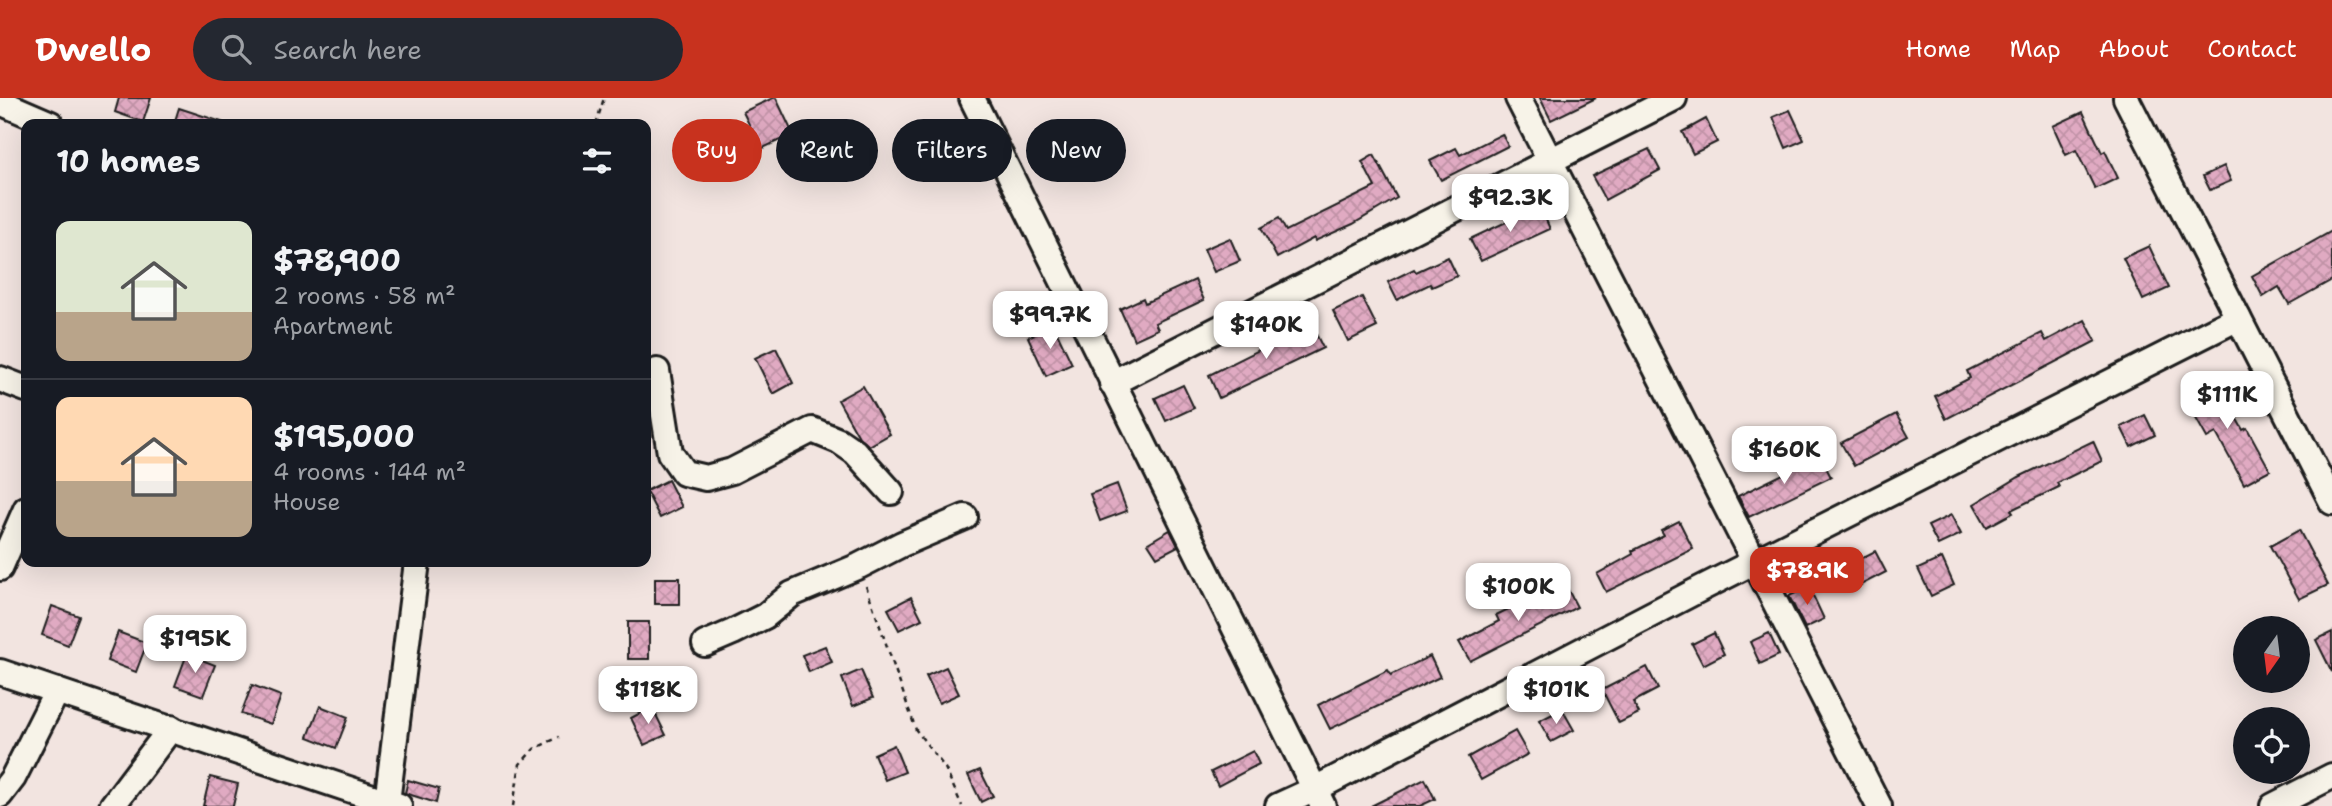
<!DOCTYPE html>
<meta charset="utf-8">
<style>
:root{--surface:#171b24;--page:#242831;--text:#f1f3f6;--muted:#9ea1a6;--line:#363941;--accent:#c8321e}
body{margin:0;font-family:"Shantell Sans",sans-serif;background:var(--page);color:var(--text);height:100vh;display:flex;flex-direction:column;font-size:26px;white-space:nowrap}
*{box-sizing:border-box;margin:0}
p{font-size:23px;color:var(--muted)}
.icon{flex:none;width:38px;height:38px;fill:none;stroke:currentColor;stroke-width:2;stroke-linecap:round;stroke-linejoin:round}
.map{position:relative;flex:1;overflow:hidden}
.sheet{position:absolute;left:21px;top:21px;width:630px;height:448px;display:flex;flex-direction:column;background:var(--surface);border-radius:14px;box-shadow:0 7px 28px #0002}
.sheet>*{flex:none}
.banner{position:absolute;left:672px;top:21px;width:665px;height:63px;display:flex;gap:14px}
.needle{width:46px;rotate:194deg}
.tools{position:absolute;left:2233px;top:518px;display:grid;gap:14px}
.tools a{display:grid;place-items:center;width:77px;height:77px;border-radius:50%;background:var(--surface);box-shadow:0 7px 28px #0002;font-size:35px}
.price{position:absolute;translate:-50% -60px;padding:0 16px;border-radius:14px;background:#fff;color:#222;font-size:23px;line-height:46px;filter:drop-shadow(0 2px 4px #0008)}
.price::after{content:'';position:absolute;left:50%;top:42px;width:21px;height:16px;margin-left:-10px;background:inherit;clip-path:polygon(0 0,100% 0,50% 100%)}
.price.selected{background:var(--accent);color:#fff}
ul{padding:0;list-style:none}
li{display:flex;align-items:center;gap:21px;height:175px;padding:0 35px}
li+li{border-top:2px solid var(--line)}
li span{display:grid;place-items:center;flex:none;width:196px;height:140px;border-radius:14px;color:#555}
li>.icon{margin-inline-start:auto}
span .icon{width:84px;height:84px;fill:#fffc;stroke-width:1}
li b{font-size:30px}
h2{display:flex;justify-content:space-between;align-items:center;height:84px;padding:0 35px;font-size:30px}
.tag{padding:0 24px;border-radius:32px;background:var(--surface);box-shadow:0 7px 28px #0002;font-size:24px;line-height:63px}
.tag.selected{background:var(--accent);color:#fff}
header{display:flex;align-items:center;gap:42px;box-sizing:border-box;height:98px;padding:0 35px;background:var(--accent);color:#fff}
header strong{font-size:33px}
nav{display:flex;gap:38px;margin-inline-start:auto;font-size:24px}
.search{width:490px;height:63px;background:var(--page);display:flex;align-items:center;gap:18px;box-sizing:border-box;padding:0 24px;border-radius:38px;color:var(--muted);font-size:26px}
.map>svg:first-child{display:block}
.building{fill:url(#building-cross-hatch);stroke:#1c1c1c;stroke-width:2}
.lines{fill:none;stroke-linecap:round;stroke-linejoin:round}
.minor-casing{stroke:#1c1c1c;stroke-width:30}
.path{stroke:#1c1c1c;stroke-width:2.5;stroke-dasharray:5 5;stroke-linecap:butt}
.minor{stroke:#f7f3e8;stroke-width:24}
</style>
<header>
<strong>Dwello</strong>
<div class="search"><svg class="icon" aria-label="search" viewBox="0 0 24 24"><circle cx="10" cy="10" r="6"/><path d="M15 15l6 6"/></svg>Search here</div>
<nav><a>Home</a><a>Map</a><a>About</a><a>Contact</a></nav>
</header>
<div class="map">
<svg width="2332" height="708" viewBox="0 0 2332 708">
<defs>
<pattern id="building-cross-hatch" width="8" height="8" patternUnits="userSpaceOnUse" patternTransform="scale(1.75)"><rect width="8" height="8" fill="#e0aac2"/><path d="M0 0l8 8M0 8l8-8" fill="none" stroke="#c092a6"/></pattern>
</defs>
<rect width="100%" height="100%" fill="#f2e4e0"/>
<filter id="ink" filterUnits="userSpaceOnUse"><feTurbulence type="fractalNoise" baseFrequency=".0143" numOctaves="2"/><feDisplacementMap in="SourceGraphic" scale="14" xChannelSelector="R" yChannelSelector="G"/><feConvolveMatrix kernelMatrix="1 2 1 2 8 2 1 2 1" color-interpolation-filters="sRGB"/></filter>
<g filter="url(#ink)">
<g class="building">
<polygon points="119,0 151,0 143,24 115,14"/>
<polygon points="773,0 776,0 793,36 761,51 743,14"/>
<polygon points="1540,0 1596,0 1551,22"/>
<polygon points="179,10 222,24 221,26 174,26"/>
<polygon points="1790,12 1804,42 1786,50 1773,19"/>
<polygon points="2083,14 2102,55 2105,53 2118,80 2095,91 2076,52 2066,57 2053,28"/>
<polygon points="1706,21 1717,44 1693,56 1682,34"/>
<polygon points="1502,36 1508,48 1441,82 1430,63 1456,50 1460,57"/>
<polygon points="1649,51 1660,72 1605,102 1592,78"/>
<polygon points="1374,57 1397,100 1353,126 1315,143 1314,140 1277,160 1261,130 1279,120 1286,133 1375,89 1362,64"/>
<polygon points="2224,68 2231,83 2210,92 2203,78"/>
<polygon points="1540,108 1550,131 1481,163 1470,141"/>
<polygon points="2332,133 2332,182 2289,206 2279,189 2263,199 2252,178"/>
<polygon points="1230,140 1240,163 1214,174 1204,151"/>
<polygon points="2149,148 2169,190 2143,202 2123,160"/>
<polygon points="1448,159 1457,178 1432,189 1430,186 1397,202 1388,184 1414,171 1416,174"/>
<polygon points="1195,182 1204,202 1155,225 1158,231 1134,242 1120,211 1143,200 1145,205"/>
<polygon points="1362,199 1377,229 1348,243 1333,213"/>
<polygon points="2085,222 2096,243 1946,321 1935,298 1970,280 1967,273 2042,235 2046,243"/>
<polygon points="1311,226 1323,250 1219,300 1209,277"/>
<polygon points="1054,228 1072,266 1046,278 1028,239"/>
<polygon points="776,250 793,285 773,296 755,260"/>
<polygon points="2215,282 2243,332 2247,330 2270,372 2244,386 2216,335 2207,340 2184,299"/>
<polygon points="1183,287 1194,310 1166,323 1155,300"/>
<polygon points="863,288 890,336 869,348 859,339 838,302"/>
<polygon points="1896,316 1909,339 1854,368 1841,345"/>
<polygon points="2145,317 2155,337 2131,349 2121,329"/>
<polygon points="2093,343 2102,363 2057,385 2059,389 2011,412 2013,415 1987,429 1974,406 2019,379"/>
<polygon points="1820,358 1831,379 1749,419 1738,398"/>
<polygon points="668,382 682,409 660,420 646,393"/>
<polygon points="1117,386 1127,413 1100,423 1090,396"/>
<polygon points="1951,417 1961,436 1938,447 1928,428"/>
<polygon points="1679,423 1693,451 1606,494 1597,476 1633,456 1632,453 1664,437 1661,432"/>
<polygon points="1170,432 1178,448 1157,459 1148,445"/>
<polygon points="2299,432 2328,487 2299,501 2270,448"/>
<polygon points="1875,453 1886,474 1857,489 1846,468"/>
<polygon points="1942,460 1954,487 1931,498 1918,471"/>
<rect x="655" y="480" width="25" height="26"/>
<polygon points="1566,488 1577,509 1470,563 1459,544 1499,523 1496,517 1519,506 1522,511"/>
<polygon points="1809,489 1824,521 1805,530 1789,498"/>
<polygon points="911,499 922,521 899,532 888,511"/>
<polygon points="52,508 79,518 68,547 42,537"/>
<rect x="628" y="524" width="21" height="37"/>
<polygon points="118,534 147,545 136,574 107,563"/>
<polygon points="2332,534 2332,574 2316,542"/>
<polygon points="1714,535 1724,556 1703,567 1692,546"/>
<polygon points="1769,535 1779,557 1760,566 1750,544"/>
<polygon points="825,548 832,564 809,574 802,557"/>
<polygon points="187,556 215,567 203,598 175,588"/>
<polygon points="1430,558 1440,579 1330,631 1318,607 1388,572 1391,577"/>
<polygon points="946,569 959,596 939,605 926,578"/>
<polygon points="1647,569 1658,591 1633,604 1639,615 1619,625 1602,592"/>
<polygon points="861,572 873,600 853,608 842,580"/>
<polygon points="252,587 281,598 271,626 241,616"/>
<polygon points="320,608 348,619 336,650 308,639"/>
<polygon points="652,609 666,637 644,647 631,620"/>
<polygon points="1562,611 1574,632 1551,644 1539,623"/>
<polygon points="1515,633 1528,656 1481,682 1468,659"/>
<polygon points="894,647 905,674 885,682 874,656"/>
<polygon points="1253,653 1259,666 1218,688 1211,674"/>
<polygon points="980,672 993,698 981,704 968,677"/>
<polygon points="210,679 238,686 233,708 203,708"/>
<polygon points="1425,681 1435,701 1420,708 1371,708"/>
<polygon points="408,682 439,691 436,705 405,695"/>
</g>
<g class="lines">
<defs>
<g id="minor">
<polyline points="972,0 1323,708"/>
<polyline points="1518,0 1879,708"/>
<polyline points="2126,0 2332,404"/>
<polyline points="0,4 51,26"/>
<polyline points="657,273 670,355 684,375 706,380 732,373 812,332 839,343 855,354 891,394"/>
<polyline points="0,281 26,291"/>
<polyline points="1112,285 1674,0"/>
<polyline points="0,470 26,411"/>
<polyline points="705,546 733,534 765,518 792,496 859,468 902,446 965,419"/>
<polyline points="0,574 399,708"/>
<polyline points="0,697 13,680 57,593"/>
<polyline points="387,704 417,464"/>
<polyline points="112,708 171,630"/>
<polyline points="1278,708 1315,691 1702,490 2238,220"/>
<polyline points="2273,708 2332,678"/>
</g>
</defs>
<use href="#minor" class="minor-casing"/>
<g class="path">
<polyline points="596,26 604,0"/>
<polyline points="866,488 916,632 945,670 962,708"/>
<polyline points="513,708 520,666 534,651 559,639"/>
</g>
<use href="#minor" class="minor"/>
</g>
</g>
</svg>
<div class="tools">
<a><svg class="needle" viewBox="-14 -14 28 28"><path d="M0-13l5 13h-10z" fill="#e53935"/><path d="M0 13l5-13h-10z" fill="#9ea1a6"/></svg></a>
<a><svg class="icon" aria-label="locate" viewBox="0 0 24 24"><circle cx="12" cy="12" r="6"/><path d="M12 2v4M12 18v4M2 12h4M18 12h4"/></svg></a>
</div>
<b class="price" style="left:1510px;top:136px">$92.3K</b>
<b class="price" style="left:1050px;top:253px">$99.7K</b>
<b class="price" style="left:1266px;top:263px">$140K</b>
<b class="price" style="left:2227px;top:333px">$111K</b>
<b class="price" style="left:1784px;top:388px">$160K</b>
<b class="price selected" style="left:1807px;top:509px">$78.9K</b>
<b class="price" style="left:1518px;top:525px">$100K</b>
<b class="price" style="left:195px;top:577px">$195K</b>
<b class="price" style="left:648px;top:628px">$118K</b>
<b class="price" style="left:1556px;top:628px">$101K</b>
<div class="banner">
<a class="tag selected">Buy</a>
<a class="tag">Rent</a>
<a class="tag">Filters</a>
<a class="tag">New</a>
</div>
<section class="sheet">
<h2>10 homes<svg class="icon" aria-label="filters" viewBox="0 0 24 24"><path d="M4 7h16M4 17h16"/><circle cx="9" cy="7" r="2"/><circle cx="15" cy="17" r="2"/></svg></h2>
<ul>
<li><span style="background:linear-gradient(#dfe7d0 65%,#b9a48a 0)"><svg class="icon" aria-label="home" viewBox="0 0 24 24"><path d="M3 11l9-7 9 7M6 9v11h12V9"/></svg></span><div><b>$78,900</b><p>2 rooms · 58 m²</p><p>Apartment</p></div></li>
<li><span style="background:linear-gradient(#ffd9b3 60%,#b9a48a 0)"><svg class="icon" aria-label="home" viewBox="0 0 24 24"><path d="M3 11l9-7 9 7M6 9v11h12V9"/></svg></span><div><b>$195,000</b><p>4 rooms · 144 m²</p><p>House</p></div></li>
</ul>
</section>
</div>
